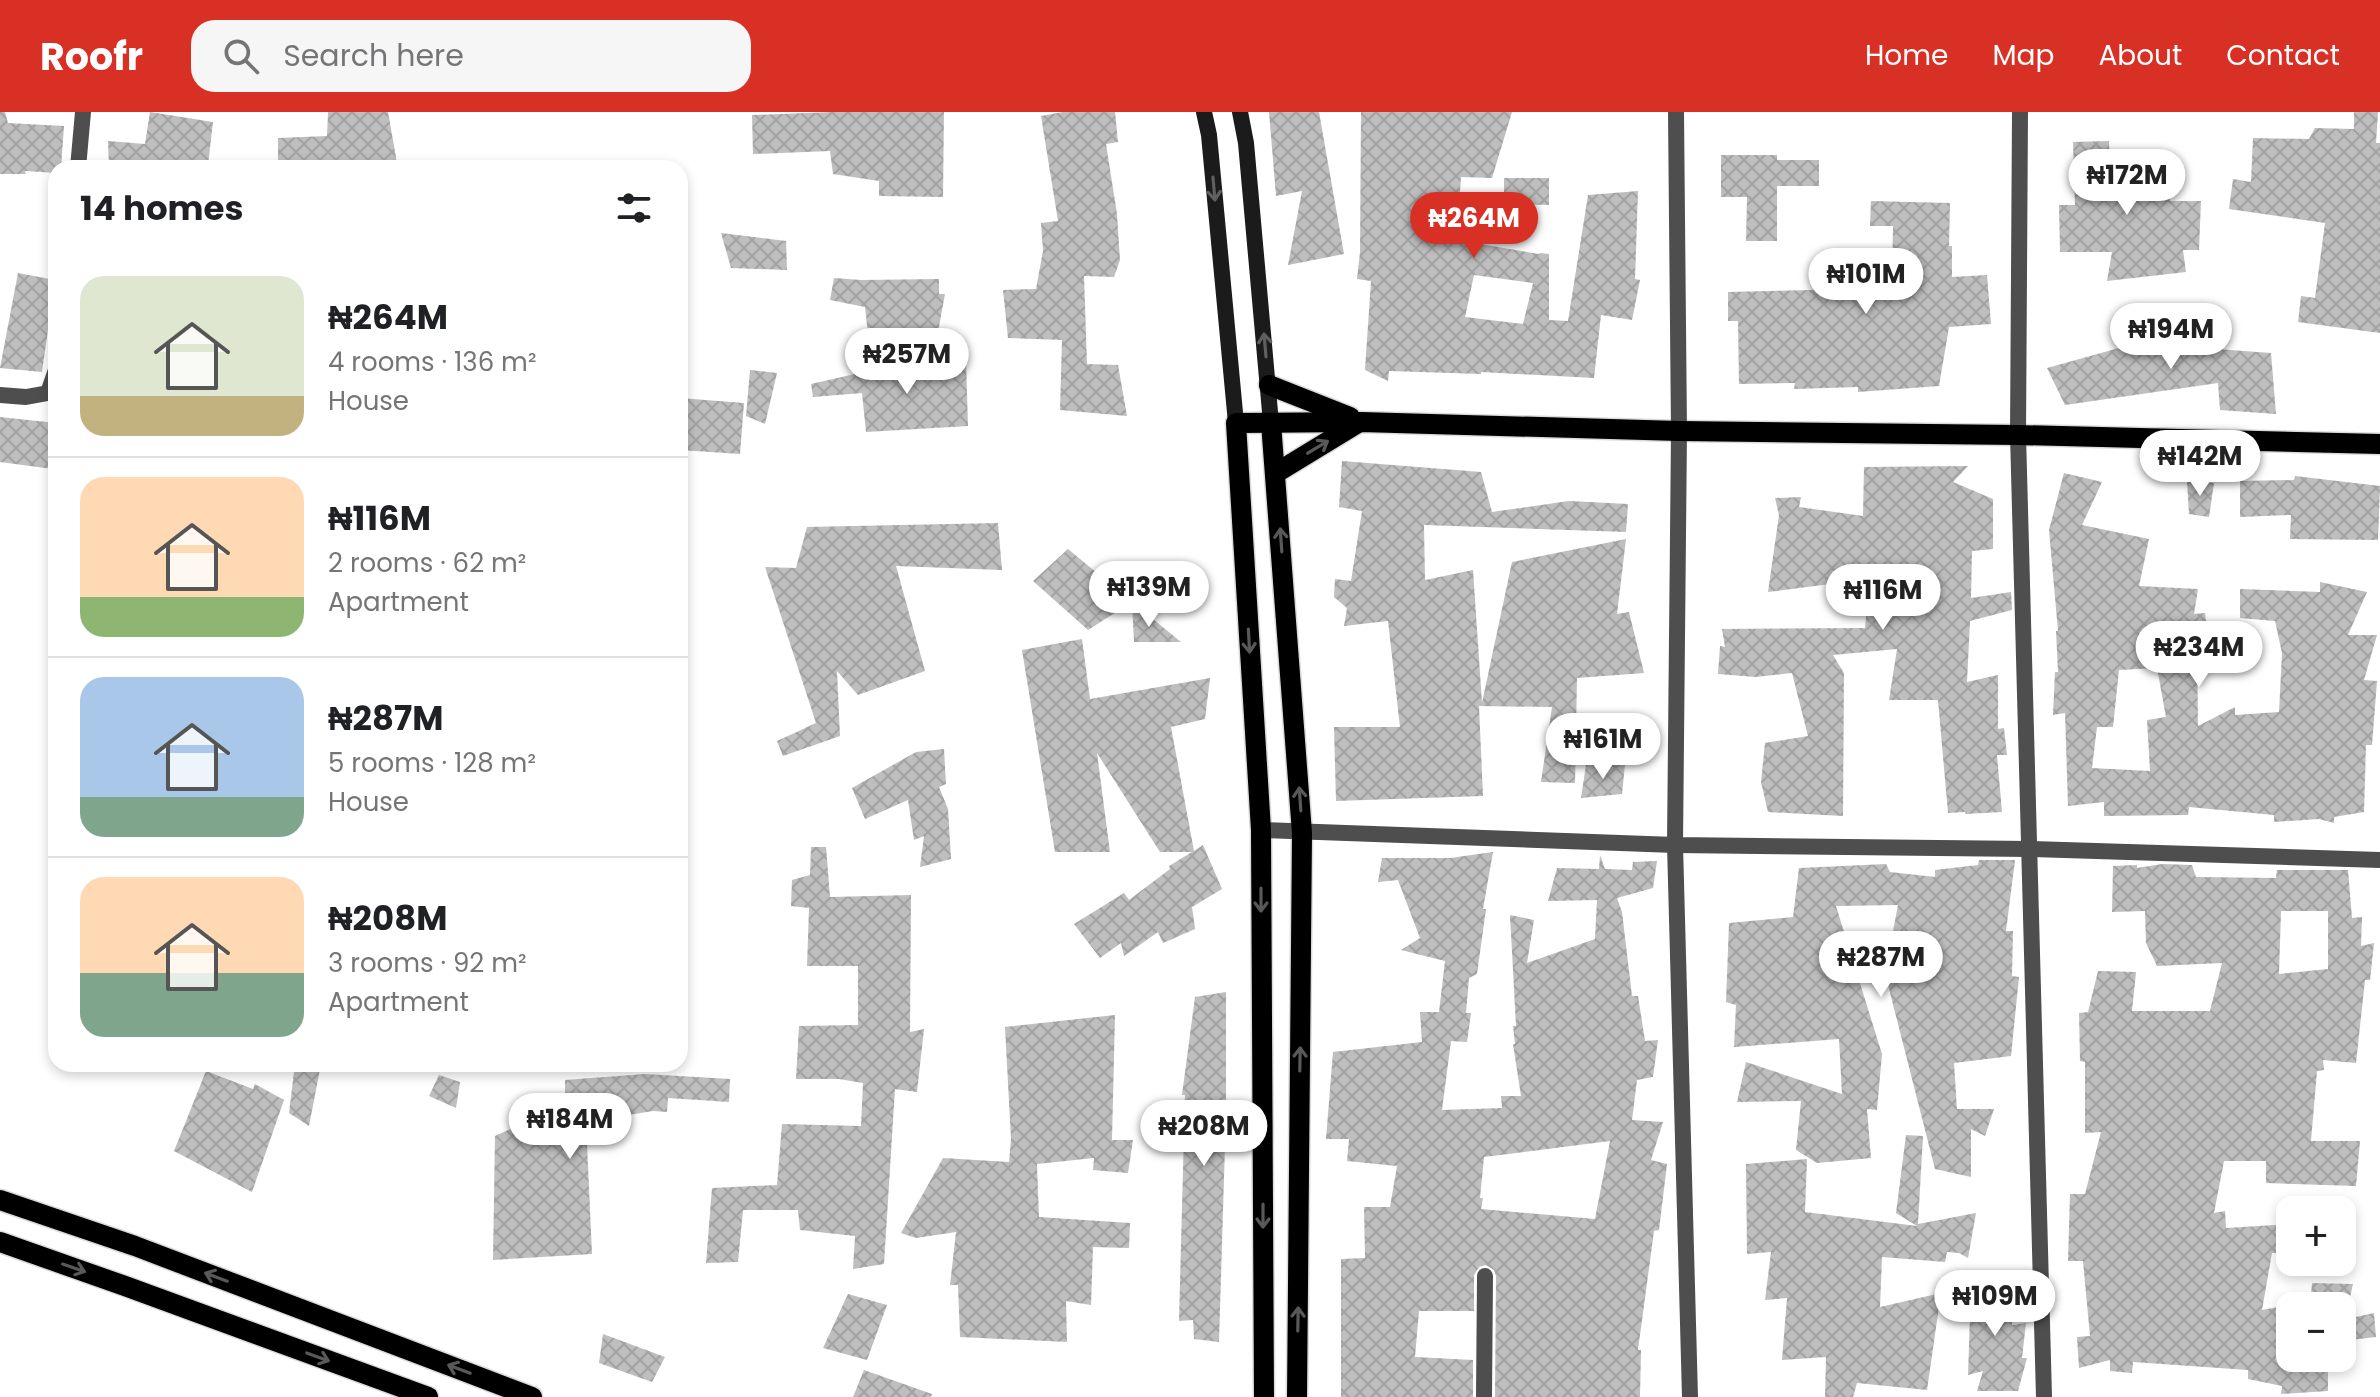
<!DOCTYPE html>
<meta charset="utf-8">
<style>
:root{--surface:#fff;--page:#f6f6f6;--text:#202124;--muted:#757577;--line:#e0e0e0;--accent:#d93025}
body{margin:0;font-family:Poppins,sans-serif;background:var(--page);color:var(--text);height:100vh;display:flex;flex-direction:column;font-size:30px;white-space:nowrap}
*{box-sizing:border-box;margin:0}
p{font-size:26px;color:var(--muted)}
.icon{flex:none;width:44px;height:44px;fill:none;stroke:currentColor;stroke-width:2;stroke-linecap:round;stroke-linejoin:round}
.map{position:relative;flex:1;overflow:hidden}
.details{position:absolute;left:48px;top:48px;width:640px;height:912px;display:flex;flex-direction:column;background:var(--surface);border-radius:24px;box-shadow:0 4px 12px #0003}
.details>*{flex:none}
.tools{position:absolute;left:2276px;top:1084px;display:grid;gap:16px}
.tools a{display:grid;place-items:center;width:80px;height:80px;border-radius:16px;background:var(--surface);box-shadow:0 4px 12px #0003;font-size:40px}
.price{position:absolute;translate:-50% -68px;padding:0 18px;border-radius:28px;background:#fff;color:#222;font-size:26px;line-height:52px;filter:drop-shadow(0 2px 4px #0008)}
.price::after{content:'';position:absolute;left:50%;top:48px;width:24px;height:18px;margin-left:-12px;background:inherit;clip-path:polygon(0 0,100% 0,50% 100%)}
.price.active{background:var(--accent);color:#fff}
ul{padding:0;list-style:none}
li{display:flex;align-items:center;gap:24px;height:200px;padding:0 32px}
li+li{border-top:2px solid var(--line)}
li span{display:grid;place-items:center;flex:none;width:224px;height:160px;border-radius:24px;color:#555}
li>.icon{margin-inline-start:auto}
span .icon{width:96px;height:96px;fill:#fffc;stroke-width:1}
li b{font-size:34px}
h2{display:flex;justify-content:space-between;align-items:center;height:96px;padding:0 32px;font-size:34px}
header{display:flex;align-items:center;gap:48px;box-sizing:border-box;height:112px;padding:0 40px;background:var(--accent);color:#fff}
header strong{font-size:38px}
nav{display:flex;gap:44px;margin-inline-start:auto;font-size:28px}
.search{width:560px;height:72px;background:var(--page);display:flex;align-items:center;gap:20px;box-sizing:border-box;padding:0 28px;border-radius:24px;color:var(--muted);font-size:30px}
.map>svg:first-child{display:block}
.building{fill:url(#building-cross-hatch);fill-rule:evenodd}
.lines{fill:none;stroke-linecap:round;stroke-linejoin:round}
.primary-casing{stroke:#dbdbdb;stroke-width:23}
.street{stroke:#4e4e4e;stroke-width:16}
.secondary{stroke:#1b1b1b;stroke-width:16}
.primary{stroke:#000;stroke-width:20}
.oneway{stroke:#5f5f5f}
.oneway2{stroke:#595959}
</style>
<header>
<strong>Roofr</strong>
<div class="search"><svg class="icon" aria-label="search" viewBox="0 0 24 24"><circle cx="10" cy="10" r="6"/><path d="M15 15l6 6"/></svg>Search here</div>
<nav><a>Home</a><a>Map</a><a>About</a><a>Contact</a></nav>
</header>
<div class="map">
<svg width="2380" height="1285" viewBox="0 0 2380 1285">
<defs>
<pattern id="building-cross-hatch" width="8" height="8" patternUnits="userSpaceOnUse" patternTransform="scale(2)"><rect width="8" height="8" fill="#bebebe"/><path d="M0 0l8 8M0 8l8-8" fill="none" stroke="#a2a2a2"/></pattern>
</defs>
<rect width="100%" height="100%" fill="#fff"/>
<g class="building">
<polygon points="0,0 5,0 8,11 64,14 61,56 56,56 56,61 25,59 26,62 0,62"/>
<polygon points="150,0 213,10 208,53 186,48 187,56 109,56 108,29 145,32"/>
<polygon points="328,0 388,0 397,51 278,56 278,26 327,24"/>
<polygon points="832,0 944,0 943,85 879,84 879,69 833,62 830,39 753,42 752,3"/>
<polygon points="1063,0 1115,0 1118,30 1106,32 1117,102 1120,148 1114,165 1084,164 1087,252 1118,253 1127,304 1060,298 1062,228 1008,226 1003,178 1036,177 1043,139 1041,111 1058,109 1041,4"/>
<polygon points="1269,0 1319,0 1344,142 1288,153 1302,79 1276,84"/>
<path d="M 1361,0 L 1512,0 L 1492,66 L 1461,65 L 1458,108 L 1476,109 L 1474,131 L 1539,142 L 1540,141 L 1549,142 L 1549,208 L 1568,209 L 1588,83 L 1638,79 L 1635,167 L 1640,168 L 1632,208 L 1601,203 L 1594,266 L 1481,260 L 1481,262 L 1389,259 L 1388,269 L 1365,258 L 1371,169 L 1357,167 L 1360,140 ZM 1474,163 L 1533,171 L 1523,212 L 1465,205 Z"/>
<polygon points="2354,0 2378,0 2376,31 2380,31 2380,221 2298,210 2301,184 2315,186 2325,111 2229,97 2233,67 2251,70 2253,26 2309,27 2315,16 2354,17"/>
<polygon points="2109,29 2110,61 2169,59 2170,89 2201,89 2199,138 2183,138 2186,160 2107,169 2112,140 2060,140 2059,93 2075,93 2073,30"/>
<polygon points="1721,43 1777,43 1777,48 1819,48 1819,74 1777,74 1777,129 1746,129 1747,85 1721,85"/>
<polygon points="1504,66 1549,66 1549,93 1504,92"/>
<polygon points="1871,89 1950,91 1949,134 1952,134 1952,165 1987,163 1991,212 1949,215 1939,274 1858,280 1858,275 1794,277 1795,271 1739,272 1738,209 1728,209 1728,180 1856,177 1856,169 1892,167 1893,114 1870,114"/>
<polygon points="721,121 786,129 787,158 731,156"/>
<polygon points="18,161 55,168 42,260 0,256"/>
<polygon points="834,166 861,168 939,167 939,182 945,182 937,225 868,222 865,195 830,188"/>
<polygon points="2148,210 2199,210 2203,236 2271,241 2276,302 2220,298 2218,271 2065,293 2047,256 2119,236 2140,236"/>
<polygon points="934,244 931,260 966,248 968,314 866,320 862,281 813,285 811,272"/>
<polygon points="750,258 777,261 765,312 746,304"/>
<polygon points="680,286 744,291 740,342 680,338"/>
<polygon points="0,305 56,311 56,345 53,357 0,350"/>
<polygon points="1342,349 1481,360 1492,400 1569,389 1628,392 1626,420 1424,413 1425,468 1473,458 1482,591 1512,450 1626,427 1617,502 1629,500 1644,561 1577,566 1575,671 1541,670 1552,595 1479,594 1483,684 1336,689 1334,615 1400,615 1388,509 1344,514 1347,496 1334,485 1335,467 1351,469 1362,399 1339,395"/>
<polygon points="1968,354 1953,370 1993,387 1993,437 1972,439 1971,486 2011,480 2012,498 1970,509 1967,570 1998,563 1998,617 2004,616 2007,643 1997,643 2002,700 1966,702 1965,700 1948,701 1938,588 1889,588 1897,537 1833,543 1844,561 1843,704 1768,700 1761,670 1765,631 1808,624 1792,561 1756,565 1718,562 1720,534 1725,535 1722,517 1865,516 1869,467 1768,480 1779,403 1775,386 1801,385 1799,395 1863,404 1864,355"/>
<path d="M 2064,361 L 2102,370 L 2082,413 L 2149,427 L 2139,474 L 2198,477 L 2194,502 L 2205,501 L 2209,530 L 2197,530 L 2198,614 L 2235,595 L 2235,603 L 2279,600 L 2282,541 L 2275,509 L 2240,506 L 2240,477 L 2320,480 L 2320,470 L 2367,480 L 2348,523 L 2377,523 L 2364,568 L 2377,569 L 2372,633 L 2366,633 L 2364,700 L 2334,705 L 2334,711 L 2319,707 L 2274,710 L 2274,703 L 2189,695 L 2188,703 L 2104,704 L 2104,690 L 2068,694 L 2065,601 L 2053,603 L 2055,560 L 2058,560 L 2056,519 L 2058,519 L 2049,418 ZM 2157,556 L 2166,605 L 2147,608 L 2150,659 L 2092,656 L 2097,615 L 2113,615 L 2119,558 Z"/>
<polygon points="2295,364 2380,374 2378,428 2290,427 2291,403 2240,405 2240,369 2294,368"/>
<polygon points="2187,369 2214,371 2209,405 2189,402"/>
<polygon points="998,411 1002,458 896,454 925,559 858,583 837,559 840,624 783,644 777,629 816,611 765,455 796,456 807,415"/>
<polygon points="1068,437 1132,490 1088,518 1033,469"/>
<polygon points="1132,490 1181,530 1134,530"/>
<polygon points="1082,527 1090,587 1210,566 1205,607 1171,615 1194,739 1203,733 1222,777 1192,795 1195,817 1163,831 1158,820 1124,844 1121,831 1100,846 1074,812 1124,781 1129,788 1170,757 1169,754 1192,740 1160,740 1097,641 1110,740 1055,740 1022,538"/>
<polygon points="944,637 946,672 939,675 948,697 951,747 920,755 924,724 914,728 908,688 865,707 852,676 916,640"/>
<polygon points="1586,653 1625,653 1622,682 1581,686"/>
<polygon points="811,735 826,735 830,785 911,783 910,920 924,917 917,980 895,977 884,1152 853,1157 855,1124 800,1118 798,1098 743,1098 738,1150 706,1151 712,1076 777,1073 782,1012 861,1014 863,971 839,967 796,967 799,914 858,913 858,854 807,854 809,796 791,794 792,768 810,763"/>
<path d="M 1493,740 L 1483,797 L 1486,797 L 1477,862 L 1469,866 L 1466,901 L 1471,901 L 1467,930 L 1451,929 L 1442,998 L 1502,996 L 1501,984 L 1521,984 L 1513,932 L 1515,932 L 1513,914 L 1516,914 L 1510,803 L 1534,808 L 1527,851 L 1595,827 L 1597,788 L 1548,789 L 1557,756 L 1599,757 L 1600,743 L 1605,757 L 1632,758 L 1633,750 L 1657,749 L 1653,776 L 1617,786 L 1622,800 L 1632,884 L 1638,884 L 1645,929 L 1658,928 L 1653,965 L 1637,968 L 1632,1008 L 1663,1010 L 1651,1048 L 1667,1052 L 1659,1118 L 1654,1119 L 1638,1238 L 1641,1238 L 1640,1285 L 1495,1285 L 1496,1164 L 1494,1158 L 1486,1153 L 1479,1155 L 1474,1163 L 1474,1199 L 1419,1199 L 1415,1245 L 1473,1248 L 1473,1285 L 1341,1285 L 1341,1147 L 1365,1146 L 1364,1095 L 1390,1095 L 1397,1054 L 1347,1049 L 1349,1027 L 1326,1027 L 1333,940 L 1422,930 L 1420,900 L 1439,900 L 1445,849 L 1401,838 L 1420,826 L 1398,768 L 1378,770 L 1382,746 L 1450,746 ZM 1610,1029 L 1595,1107 L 1481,1097 L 1483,1086 L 1480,1086 L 1484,1045 Z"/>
<polygon points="1979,748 2015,748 2006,819 2013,819 2012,864 2019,865 2011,944 1954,951 1957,997 1994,997 1985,1024 1971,1017 1971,1065 1935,1057 1885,861 1898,793 1836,794 1882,942 1877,998 1867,997 1871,1046 1817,1051 1796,1038 1801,989 1737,990 1746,950 1842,982 1839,927 1734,935 1736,893 1726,890 1729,811 1793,805 1799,756 1886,752 1890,760 1935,765 1935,758 1978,753"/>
<path d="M 2162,752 L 2192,753 L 2196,765 L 2276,766 L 2277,758 L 2348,758 L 2352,806 L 2362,805 L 2361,834 L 2374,831 L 2370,868 L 2365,868 L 2356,951 L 2323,948 L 2324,958 L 2317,959 L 2311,1029 L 2360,1029 L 2356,1074 L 2266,1071 L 2266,1049 L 2224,1049 L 2214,1101 L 2225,1099 L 2226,1116 L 2290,1112 L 2290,1141 L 2272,1141 L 2262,1198 L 2290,1193 L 2290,1246 L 2328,1246 L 2328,1279 L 2281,1282 L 2282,1274 L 2248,1267 L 2248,1258 L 2133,1250 L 2132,1261 L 2110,1259 L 2110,1248 L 2079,1256 L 2077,1225 L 2090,1224 L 2083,1149 L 2068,1149 L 2070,1082 L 2085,1082 L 2101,1020 L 2085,1021 L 2085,950 L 2080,949 L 2079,901 L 2088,900 L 2098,859 L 2136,860 L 2132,899 L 2210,899 L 2222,851 L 2157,854 L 2146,831 L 2145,799 L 2112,800 L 2113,754 L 2137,753 L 2137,756 ZM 2281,799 L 2328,799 L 2328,857 L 2279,862 Z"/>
<polygon points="1226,880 1226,1001 1219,1230 1194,1227 1193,1208 1179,1209 1185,983 1182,983 1195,885"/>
<polygon points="1115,903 1112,1028 1133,1028 1128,1061 1093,1058 1094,1046 1037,1052 1039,1105 1130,1111 1129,1136 1093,1135 1091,1193 1066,1189 1067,1230 960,1225 958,1173 950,1173 956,1120 916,1126 901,1121 943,1046 1009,1050 1011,1027 1005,915"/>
<polygon points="295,952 321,952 309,1014 289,1001"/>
<polygon points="206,959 253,977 255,972 284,988 252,1080 174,1039"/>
<polygon points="645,962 730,967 729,990 668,986 667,1000 653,999 586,1010 592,1142 493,1148 495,1024 565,992 565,968"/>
<polygon points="439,963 460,970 456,996 429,984"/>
<polygon points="1906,1023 1923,1024 1918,1112 1976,1101 1968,1146 1959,1141 1947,1140 1945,1150 1882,1145 1880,1195 1941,1181 1927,1278 1857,1271 1853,1285 1825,1285 1826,1245 1782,1248 1787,1186 1765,1188 1771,1140 1747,1142 1746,1052 1807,1047 1805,1100 1917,1114 1896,1101"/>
<polygon points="2009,1165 2010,1178 2012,1177 2012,1213 2026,1211 2022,1246 2027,1246 2018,1279 1977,1279 1983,1259 1968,1263 1971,1174"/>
<polygon points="2312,1171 2353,1172 2348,1194 2310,1194"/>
<polygon points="848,1182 887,1193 867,1248 823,1236"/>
<polygon points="2374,1201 2376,1225 2342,1229 2342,1208"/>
<polygon points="603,1222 665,1245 652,1270 599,1251"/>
<polygon points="864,1258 932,1282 931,1285 853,1285"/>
</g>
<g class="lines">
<defs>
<g id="primary">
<polyline points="1269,273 1350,305"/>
<polyline points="1271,311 1302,721 1297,1285"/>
<polyline points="1276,361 1358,311"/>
<polyline points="0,1088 135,1134 532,1285"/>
<polyline points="0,1130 125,1174 428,1285"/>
<polyline points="1264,1285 1261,718 1236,311 1361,310 1679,319 2018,323 2380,332"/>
</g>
</defs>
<use href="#primary" class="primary-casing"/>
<g class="street">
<polyline points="1676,0 1679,319 1675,733 1690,1285"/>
<polyline points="2020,0 2018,323 2044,1285"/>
<polyline points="78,56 83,0"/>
<polyline points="0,283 26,285 48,281 56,258"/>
<polyline points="1261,718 1675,733 2029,737 2380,748"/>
<polyline points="1484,1285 1485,1164"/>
</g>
<g class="secondary">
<polyline points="1204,0 1209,23 1236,311"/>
<polyline points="1240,0 1246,31 1271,311"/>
</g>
<use href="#primary" class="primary"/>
</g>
<defs><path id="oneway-shaft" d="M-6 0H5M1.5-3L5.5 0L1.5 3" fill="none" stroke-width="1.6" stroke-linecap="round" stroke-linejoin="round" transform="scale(2)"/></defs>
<g class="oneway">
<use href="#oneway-shaft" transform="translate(1214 77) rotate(85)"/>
<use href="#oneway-shaft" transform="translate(1265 233) rotate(-95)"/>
</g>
<g class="oneway2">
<use href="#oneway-shaft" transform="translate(1318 335) rotate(-31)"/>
<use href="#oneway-shaft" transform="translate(1281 428) rotate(-94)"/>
<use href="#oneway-shaft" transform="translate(1249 529) rotate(87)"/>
<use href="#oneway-shaft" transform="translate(1300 687) rotate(-94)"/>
<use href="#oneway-shaft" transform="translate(1261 788) rotate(90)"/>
<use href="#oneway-shaft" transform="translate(1300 947) rotate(-89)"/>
<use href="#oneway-shaft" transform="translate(1263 1104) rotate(90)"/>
<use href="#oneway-shaft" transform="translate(74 1156) rotate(19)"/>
<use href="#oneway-shaft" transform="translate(216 1165) rotate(-159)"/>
<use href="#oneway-shaft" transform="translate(1298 1207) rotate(-89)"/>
<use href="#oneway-shaft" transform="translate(318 1245) rotate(20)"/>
<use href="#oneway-shaft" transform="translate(459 1257) rotate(-159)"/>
</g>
</svg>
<div class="tools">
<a>+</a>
<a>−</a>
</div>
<b class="price" style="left:2127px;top:105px">₦172M</b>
<b class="price active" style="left:1474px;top:148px">₦264M</b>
<b class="price" style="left:1866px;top:204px">₦101M</b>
<b class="price" style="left:2171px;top:259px">₦194M</b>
<b class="price" style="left:907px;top:284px">₦257M</b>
<b class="price" style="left:2200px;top:386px">₦142M</b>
<b class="price" style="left:1149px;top:517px">₦139M</b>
<b class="price" style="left:1883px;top:520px">₦116M</b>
<b class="price" style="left:2199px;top:577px">₦234M</b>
<b class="price" style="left:1603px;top:669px">₦161M</b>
<b class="price" style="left:1881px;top:887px">₦287M</b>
<b class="price" style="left:570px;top:1049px">₦184M</b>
<b class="price" style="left:1204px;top:1056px">₦208M</b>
<b class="price" style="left:1995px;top:1226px">₦109M</b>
<section class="details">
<h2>14 homes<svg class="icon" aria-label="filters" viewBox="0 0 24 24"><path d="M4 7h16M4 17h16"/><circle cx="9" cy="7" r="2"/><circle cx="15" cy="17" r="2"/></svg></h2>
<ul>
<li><span style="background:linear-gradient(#dfe7d0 75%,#c2b280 0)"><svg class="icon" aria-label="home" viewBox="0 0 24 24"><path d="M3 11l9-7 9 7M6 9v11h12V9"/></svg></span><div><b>₦264M</b><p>4 rooms · 136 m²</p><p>House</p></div></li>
<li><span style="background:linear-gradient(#ffd9b3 75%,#8fb573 0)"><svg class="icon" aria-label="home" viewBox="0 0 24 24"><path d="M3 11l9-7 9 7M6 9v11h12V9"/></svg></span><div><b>₦116M</b><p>2 rooms · 62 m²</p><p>Apartment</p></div></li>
<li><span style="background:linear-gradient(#a9c7e8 75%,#7fa58c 0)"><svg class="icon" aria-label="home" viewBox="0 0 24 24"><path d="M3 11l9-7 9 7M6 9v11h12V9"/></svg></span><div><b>₦287M</b><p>5 rooms · 128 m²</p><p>House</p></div></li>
<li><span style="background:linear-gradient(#ffd9b3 60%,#7fa58c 0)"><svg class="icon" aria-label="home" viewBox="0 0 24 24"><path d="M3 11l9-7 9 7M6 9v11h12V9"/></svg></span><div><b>₦208M</b><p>3 rooms · 92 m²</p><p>Apartment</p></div></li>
</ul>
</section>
</div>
